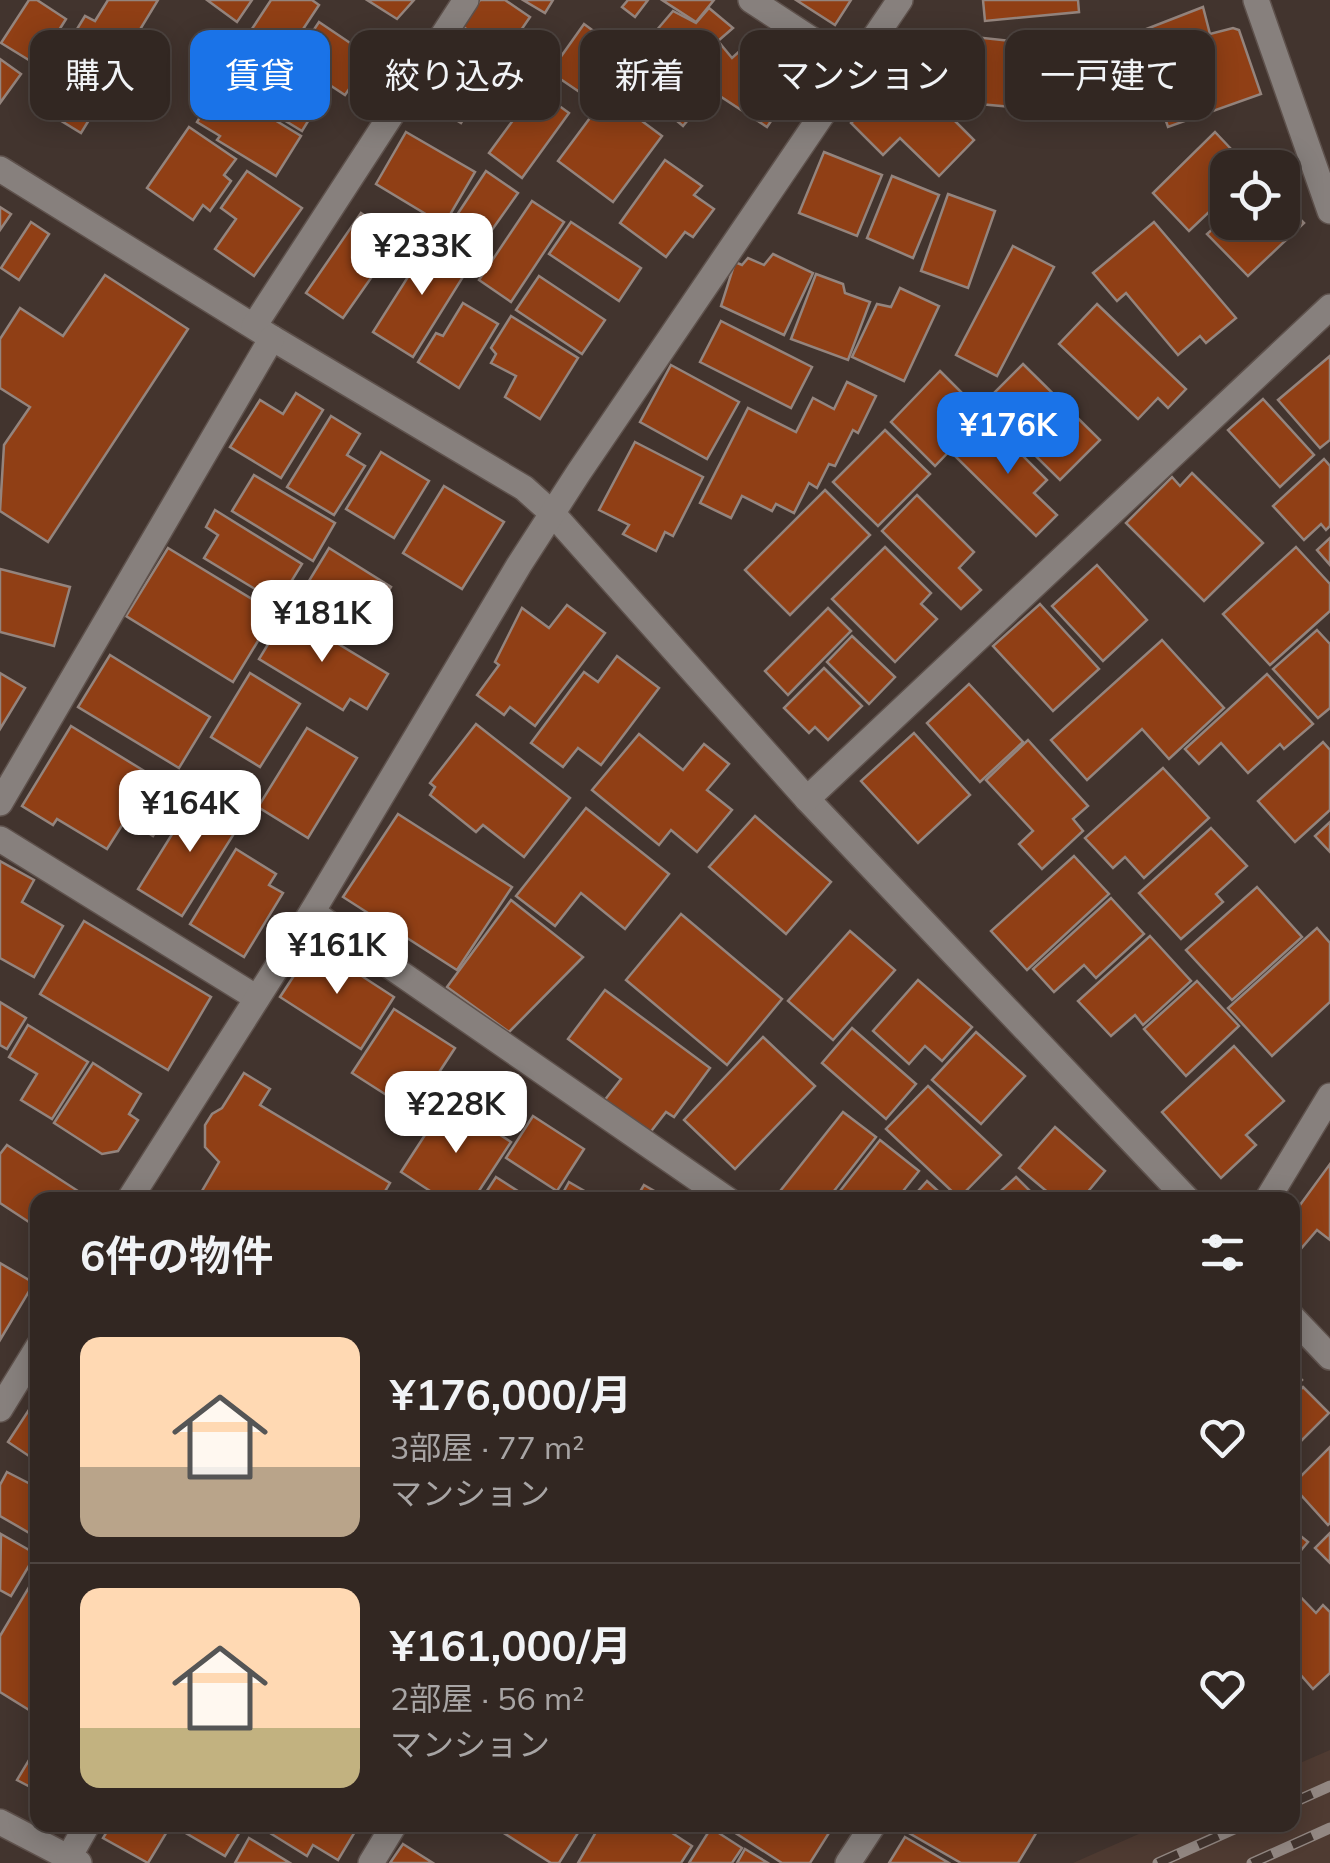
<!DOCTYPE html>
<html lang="ja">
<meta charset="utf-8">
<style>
:root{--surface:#322722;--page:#3d332f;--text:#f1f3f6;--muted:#a8a5a5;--line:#4d4440;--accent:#1a73e8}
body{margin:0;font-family:Mulish,"Noto Sans JP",sans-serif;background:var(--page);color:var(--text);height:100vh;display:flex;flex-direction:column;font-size:38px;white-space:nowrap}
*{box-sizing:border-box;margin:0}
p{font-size:32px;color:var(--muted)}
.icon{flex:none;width:55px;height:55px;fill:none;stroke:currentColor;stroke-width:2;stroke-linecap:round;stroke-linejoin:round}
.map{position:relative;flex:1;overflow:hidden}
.details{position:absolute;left:30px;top:1192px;width:1270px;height:640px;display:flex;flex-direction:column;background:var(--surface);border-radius:20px;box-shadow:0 5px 25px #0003,0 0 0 2px var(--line)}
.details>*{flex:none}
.banner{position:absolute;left:30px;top:30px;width:1270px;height:90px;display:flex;gap:20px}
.fabs{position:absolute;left:1210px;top:150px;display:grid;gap:20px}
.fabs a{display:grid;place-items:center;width:90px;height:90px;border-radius:20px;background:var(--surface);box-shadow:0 5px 25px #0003,0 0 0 2px var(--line);font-size:50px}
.price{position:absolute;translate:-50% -85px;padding:0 22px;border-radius:20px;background:#fff;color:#222;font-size:32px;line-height:65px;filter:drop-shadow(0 2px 5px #0008)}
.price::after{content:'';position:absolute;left:50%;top:60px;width:30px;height:22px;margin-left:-15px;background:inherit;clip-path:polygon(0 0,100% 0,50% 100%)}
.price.selected{background:var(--accent);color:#fff}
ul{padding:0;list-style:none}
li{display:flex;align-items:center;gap:30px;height:250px;padding:0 50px}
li+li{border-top:2px solid var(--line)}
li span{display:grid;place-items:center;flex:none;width:280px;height:200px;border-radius:20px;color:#555}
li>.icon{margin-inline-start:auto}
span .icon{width:120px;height:120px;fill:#fffc;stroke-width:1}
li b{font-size:42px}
h2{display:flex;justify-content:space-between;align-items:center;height:120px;padding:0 50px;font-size:42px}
.tag{padding:0 35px;border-radius:20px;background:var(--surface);box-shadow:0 5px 25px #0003,0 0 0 2px var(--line);font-size:35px;line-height:90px}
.tag.selected{background:var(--accent);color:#fff}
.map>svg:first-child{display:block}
.built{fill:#4f3b32}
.building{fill:#903f15;stroke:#94847d;stroke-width:2.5}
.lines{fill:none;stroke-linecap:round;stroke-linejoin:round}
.minor-casing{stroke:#5e514c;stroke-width:28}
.minor{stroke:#87807d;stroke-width:25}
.rail-casing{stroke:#938883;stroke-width:11}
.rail{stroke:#42342e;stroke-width:8;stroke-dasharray:22;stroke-linecap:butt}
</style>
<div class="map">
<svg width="1330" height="1863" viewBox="0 0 1330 1863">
<rect width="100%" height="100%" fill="#42342e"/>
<polygon class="built" points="1330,1750 1330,1863 1073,1863 1159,1825 1292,1825 1293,1766"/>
<g class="building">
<polygon points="29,0 37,0 66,19 37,65 1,43"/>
<polygon points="108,0 158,0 105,87 108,89 81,133 32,103 85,16 95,21"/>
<polygon points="207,0 252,0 237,22"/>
<polygon points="271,0 312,0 319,5 284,58 248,35"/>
<polygon points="367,0 414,0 397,19"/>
<polygon points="480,0 505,0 530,17 504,55 462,26"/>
<polygon points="523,0 553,0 545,13"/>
<polygon points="628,0 648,0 635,17 622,7"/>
<polygon points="662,0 714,0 696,22"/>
<polygon points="796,0 851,0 835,25"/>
<polygon points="983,0 1078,0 1079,12 985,21"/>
<polygon points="1203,7 1210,34 1233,28 1239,30 1261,94 1168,127 1136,33"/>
<polygon points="709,8 733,28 718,41 732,58 753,39 804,72 767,127 712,91 683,126 640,90 652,75 632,59 673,11 696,23"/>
<polygon points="319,22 371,57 345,95 293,61"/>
<polygon points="584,24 614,46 581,93 550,72"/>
<polygon points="539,30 559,44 541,70 521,55"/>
<polygon points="937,33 1047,45 1050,52 1045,110 968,103 965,79 933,75"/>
<polygon points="250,45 326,92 302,131 248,98 251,94 228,81"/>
<polygon points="453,47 512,84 493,114 474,102 461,123 421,98"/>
<polygon points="0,59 21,74 0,103"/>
<polygon points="626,62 645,76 632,95 612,82"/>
<polygon points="904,70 974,140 939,176 900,138 883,155 851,123"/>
<polygon points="219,86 301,136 276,176 217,140 220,136 197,122"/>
<polygon points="536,89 569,113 522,178 489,153"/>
<polygon points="607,95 662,136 613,202 558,161"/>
<polygon points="189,127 236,159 224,175 231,181 210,211 203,205 193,220 147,188"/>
<polygon points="406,132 475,172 444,225 376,184"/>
<polygon points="1215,132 1249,168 1228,168 1228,194 1189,231 1153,193"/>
<polygon points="824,152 882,175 857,236 799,213"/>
<polygon points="665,160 702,186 694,195 714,209 693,237 685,232 666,257 620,223"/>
<polygon points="247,171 302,208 254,276 215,249 236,219 221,208"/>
<polygon points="486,171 518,193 477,251 447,230"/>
<polygon points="892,176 939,195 913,258 867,238"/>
<polygon points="948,194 995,211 968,288 921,271"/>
<polygon points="532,201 564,222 511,302 479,280"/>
<polygon points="1282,201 1304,223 1248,276 1207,234 1228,215 1228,222 1282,222"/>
<polygon points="0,207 11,214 0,230"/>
<polygon points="361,213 399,238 343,318 306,293"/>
<polygon points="31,222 49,234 19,280 1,268"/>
<polygon points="571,222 641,268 619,301 549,254"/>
<polygon points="1154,222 1236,318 1206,343 1200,336 1178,355 1126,293 1117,301 1093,273"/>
<polygon points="432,239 471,264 413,357 373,332"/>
<polygon points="1013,246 1054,267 997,376 956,355"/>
<polygon points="773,254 813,273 784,335 721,306 735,262 742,265 748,258 764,265"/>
<polygon points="816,274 843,284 845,293 870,302 848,360 791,339"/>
<polygon points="105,275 188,329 48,542 0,511 4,445 30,407 0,388 0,339 20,308 63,336"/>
<polygon points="539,276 605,320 582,354 516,310"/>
<polygon points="900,288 939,306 904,381 852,357 877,304 891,307"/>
<polygon points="463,303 498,324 459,388 418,362 436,333 443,336"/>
<polygon points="1097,304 1186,389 1168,408 1158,398 1138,419 1059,344"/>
<polygon points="511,316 578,358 540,419 505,397 516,376 491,363 496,354 491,348"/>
<polygon points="721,321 812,367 791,408 700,362"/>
<polygon points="1330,356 1330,440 1320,448 1278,400"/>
<polygon points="1023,364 1100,440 1060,480 983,404"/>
<polygon points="671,365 739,402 707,459 640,422"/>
<polygon points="940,371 984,415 935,466 891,422"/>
<polygon points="847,382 876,396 858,433 853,430 835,466 829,464 817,488 809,483 794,513 776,504 772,511 742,496 731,518 700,503 748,408 796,432 813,398 834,409"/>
<polygon points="296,393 323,410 281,478 230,447 260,400 283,414"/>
<polygon points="1263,399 1314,455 1280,487 1228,430"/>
<polygon points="331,416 360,434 347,455 365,466 334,515 287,487"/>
<polygon points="989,422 1047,480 1034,493 1057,515 1036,536 955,456"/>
<polygon points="885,430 930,474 878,526 833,482"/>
<polygon points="635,442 703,477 673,536 665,532 656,551 623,534 629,525 599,510"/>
<polygon points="381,452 429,481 394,538 346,509"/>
<polygon points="1324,459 1330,466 1330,526 1326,530 1321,524 1304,540 1273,506"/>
<polygon points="1192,473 1263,543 1204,601 1126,523 1172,477 1180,486"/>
<polygon points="254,475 335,523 313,561 232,511"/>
<polygon points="444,486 504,522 462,589 403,553"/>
<polygon points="825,490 870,535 790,615 745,570"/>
<polygon points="917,495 974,552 959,568 981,590 961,609 882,531"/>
<polygon points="215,510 302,564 278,603 204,558 218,535 206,527"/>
<polygon points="1330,538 1330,565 1317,550"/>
<polygon points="885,547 931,593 921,604 937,619 895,662 832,599"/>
<polygon points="1296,547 1330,584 1330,611 1270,665 1223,614"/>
<polygon points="168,548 275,613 233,682 126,616"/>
<polygon points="329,548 391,587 366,628 304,589"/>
<polygon points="1097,565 1147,620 1103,661 1052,606"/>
<polygon points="0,569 70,587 54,646 0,632"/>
<polygon points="1040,604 1099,669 1053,711 993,646"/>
<polygon points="567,605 605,633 535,726 510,707 504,715 477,695 499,665 495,662 522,608 549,628"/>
<polygon points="828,608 851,631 788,695 765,671"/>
<polygon points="287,613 388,674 367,709 350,699 343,710 259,659"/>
<polygon points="1317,630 1330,644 1330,708 1318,718 1273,669"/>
<polygon points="852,636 895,677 869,704 827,662"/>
<polygon points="1162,640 1224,708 1169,759 1142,729 1087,780 1051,740"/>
<polygon points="110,655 210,717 179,768 78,707"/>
<polygon points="617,656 659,688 601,765 578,748 563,767 531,743 584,672 598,682"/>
<polygon points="824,668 862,706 828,740 815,727 809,733 784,708"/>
<polygon points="0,673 25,688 0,729"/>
<polygon points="250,673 300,704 260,767 211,737"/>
<polygon points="1267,674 1313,724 1284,749 1280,744 1248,773 1221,743 1199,764 1185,749"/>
<polygon points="969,684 1023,742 980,782 927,723"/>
<polygon points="476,724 570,798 524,857 483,825 476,832 430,795 435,787 430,783"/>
<polygon points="71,726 180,793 153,836 126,819 107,849 57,819 53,825 22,806"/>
<polygon points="307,728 357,758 308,838 258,807"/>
<polygon points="914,733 970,795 918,843 861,781"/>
<polygon points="639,734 683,770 704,744 729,764 707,790 732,810 697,852 671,830 659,845 592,790"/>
<polygon points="1028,740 1088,806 1073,819 1083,831 1042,869 1019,844 1033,831 986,780"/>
<polygon points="1323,742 1330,750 1330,810 1295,842 1258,801"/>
<polygon points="1163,768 1209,818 1144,878 1125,857 1113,868 1085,838"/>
<polygon points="197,794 242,821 182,916 138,889"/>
<polygon points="586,808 669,874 625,929 581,893 555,926 516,896"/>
<polygon points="398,814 512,887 457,970 343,897"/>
<polygon points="755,816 831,882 786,934 709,867"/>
<polygon points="1330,822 1330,852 1315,836"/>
<polygon points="1211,828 1247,866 1216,894 1223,902 1181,939 1139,893"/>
<polygon points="236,849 276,874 269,885 283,893 244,957 190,924"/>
<polygon points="1074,856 1109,894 1027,970 991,931"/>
<polygon points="0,861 34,880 22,902 63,926 34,977 0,958"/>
<polygon points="1257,887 1302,937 1232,1000 1186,950"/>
<polygon points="1111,898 1144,934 1096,978 1084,965 1054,992 1033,969"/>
<polygon points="511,900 583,957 509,1032 447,987"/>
<polygon points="681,914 782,999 727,1065 626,980"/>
<polygon points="84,921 211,997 168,1070 40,994"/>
<polygon points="1317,928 1330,943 1330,1002 1272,1056 1228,1008"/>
<polygon points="850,931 895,970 833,1040 788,1001"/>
<polygon points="1150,936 1191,981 1143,1025 1135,1015 1111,1036 1078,1001"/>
<polygon points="314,945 394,997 361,1049 280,997"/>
<polygon points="918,980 972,1027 942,1061 925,1046 909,1064 873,1031"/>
<polygon points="1197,981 1239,1026 1186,1076 1144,1029"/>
<polygon points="605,990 710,1068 674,1117 666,1112 649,1134 604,1101 621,1079 568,1039"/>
<polygon points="0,1002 26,1018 7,1049 0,1045"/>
<polygon points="394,1009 455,1048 413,1112 352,1073"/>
<polygon points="28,1025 88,1062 52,1119 21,1100 37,1074 9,1057"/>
<polygon points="852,1028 916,1084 886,1119 822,1063"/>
<polygon points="976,1032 1025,1076 981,1124 932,1080"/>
<polygon points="763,1037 815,1086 735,1169 684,1120"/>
<polygon points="1234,1046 1284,1101 1246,1135 1256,1145 1221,1178 1162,1112"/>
<polygon points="93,1063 141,1094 129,1114 138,1120 118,1151 102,1154 54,1123"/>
<polygon points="244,1073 270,1089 260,1105 390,1183 380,1200 206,1200 199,1196 219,1162 205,1147 205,1125 212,1114 222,1108"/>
<polygon points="928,1086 1001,1155 959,1198 886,1129"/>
<polygon points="447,1101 511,1142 473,1200 444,1200 401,1172"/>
<polygon points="843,1112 876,1137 827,1200 773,1200"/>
<polygon points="533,1116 584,1149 557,1191 506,1158"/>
<polygon points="1055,1127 1105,1171 1081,1200 1057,1200 1019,1168"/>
<polygon points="880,1140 919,1171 896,1200 833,1200"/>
<polygon points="7,1145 78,1191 72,1200 38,1200 38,1228 0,1203 0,1154"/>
<polygon points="1330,1164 1330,1240 1317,1230 1299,1251 1292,1246 1292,1216"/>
<polygon points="496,1177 532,1200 481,1200"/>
<polygon points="1016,1177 1039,1200 991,1200"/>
<polygon points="927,1181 948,1200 910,1200"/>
<polygon points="569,1182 600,1200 559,1200"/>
<polygon points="644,1185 670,1200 635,1200"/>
<polygon points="0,1263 34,1283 0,1340"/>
<polygon points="1292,1370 1302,1380 1292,1389"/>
<polygon points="1303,1387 1329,1413 1295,1447 1299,1451 1292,1457 1292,1398"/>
<polygon points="38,1396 38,1462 8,1442"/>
<polygon points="1330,1447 1330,1523 1328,1525 1292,1485"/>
<polygon points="7,1472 38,1488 38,1538 0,1516 0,1485"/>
<polygon points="1292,1529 1308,1542 1292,1561"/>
<polygon points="1330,1533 1330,1563 1315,1548"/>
<polygon points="1,1534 36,1554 11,1596 0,1590"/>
<polygon points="38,1572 38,1707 34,1713 0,1692 0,1636"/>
<polygon points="1292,1588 1316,1613 1323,1605 1330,1612 1330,1673 1313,1689 1299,1673 1292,1679"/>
<polygon points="38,1745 38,1791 17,1780"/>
<polygon points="111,1825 171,1825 148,1863 103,1838"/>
<polygon points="188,1825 244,1825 225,1856 184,1832"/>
<polygon points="257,1825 359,1825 338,1860 313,1845 307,1856"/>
<polygon points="491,1825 583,1825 559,1863 551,1863"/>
<polygon points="600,1825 660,1825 692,1846 681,1863 578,1863"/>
<polygon points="723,1825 834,1825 810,1863 782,1863"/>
<polygon points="914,1825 1041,1825 1018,1863 961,1863 909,1833"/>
<polygon points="711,1828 742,1848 732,1863 689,1863"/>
<polygon points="905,1837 949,1863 889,1863"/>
<polygon points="249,1838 290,1863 235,1863"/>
<polygon points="403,1844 433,1863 390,1863"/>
<polygon points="745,1849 768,1863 737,1863"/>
</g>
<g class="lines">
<defs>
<g id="minor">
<polyline points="751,0 855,68"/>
<polyline points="1256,0 1330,211"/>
<polyline points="0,169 272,338 524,488 553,514 807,799 1188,1200"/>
<polyline points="254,326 466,0"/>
<polyline points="807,799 1330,307"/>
<polyline points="0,803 272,338"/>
<polyline points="0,839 257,998"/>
<polyline points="312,912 728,1200"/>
<polyline points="129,1200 312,912 519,565 579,472 900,0"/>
<polyline points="1267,1200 1330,1096"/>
<polyline points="1292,1317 1330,1357"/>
<polyline points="0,1409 38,1347"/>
<polyline points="0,1822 79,1863"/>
<polyline points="69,1857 87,1825"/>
<polyline points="371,1863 394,1825"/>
<polyline points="848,1863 873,1825"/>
</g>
</defs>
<use href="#minor" class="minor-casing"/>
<use href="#minor" class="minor"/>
<defs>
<g id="rail">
<polyline points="1292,1803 1330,1786"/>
<polyline points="1158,1863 1243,1825"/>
<polyline points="1252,1863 1330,1828"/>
</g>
</defs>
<use href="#rail" class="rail-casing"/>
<use href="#rail" class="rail"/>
</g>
</svg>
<div class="fabs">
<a><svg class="icon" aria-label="locate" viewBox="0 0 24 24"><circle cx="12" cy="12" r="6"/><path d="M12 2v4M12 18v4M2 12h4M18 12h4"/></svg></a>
</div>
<b class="price" style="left:422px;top:298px">¥233K</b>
<b class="price selected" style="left:1008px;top:477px">¥176K</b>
<b class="price" style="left:322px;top:665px">¥181K</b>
<b class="price" style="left:190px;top:855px">¥164K</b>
<b class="price" style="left:337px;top:997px">¥161K</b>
<b class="price" style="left:456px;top:1156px">¥228K</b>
<div class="banner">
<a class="tag">購入</a>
<a class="tag selected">賃貸</a>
<a class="tag">絞り込み</a>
<a class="tag">新着</a>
<a class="tag">マンション</a>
<a class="tag">一戸建て</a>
</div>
<section class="details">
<h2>6件の物件<svg class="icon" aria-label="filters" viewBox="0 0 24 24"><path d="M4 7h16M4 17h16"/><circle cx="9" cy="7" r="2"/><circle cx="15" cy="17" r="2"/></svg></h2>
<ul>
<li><span style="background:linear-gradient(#ffd9b3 65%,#b9a48a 0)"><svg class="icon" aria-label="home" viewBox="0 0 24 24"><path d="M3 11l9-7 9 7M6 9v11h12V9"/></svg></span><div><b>¥176,000/月</b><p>3部屋 · 77 m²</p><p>マンション</p></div><svg class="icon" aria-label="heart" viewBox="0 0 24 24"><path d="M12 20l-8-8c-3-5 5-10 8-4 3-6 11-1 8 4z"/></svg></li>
<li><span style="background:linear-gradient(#ffd9b3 70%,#c2b280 0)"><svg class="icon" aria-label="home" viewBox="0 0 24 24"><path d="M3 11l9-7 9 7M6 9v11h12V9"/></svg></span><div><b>¥161,000/月</b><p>2部屋 · 56 m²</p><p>マンション</p></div><svg class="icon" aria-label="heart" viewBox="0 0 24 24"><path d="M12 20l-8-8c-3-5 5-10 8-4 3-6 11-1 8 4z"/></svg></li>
</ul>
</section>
</div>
